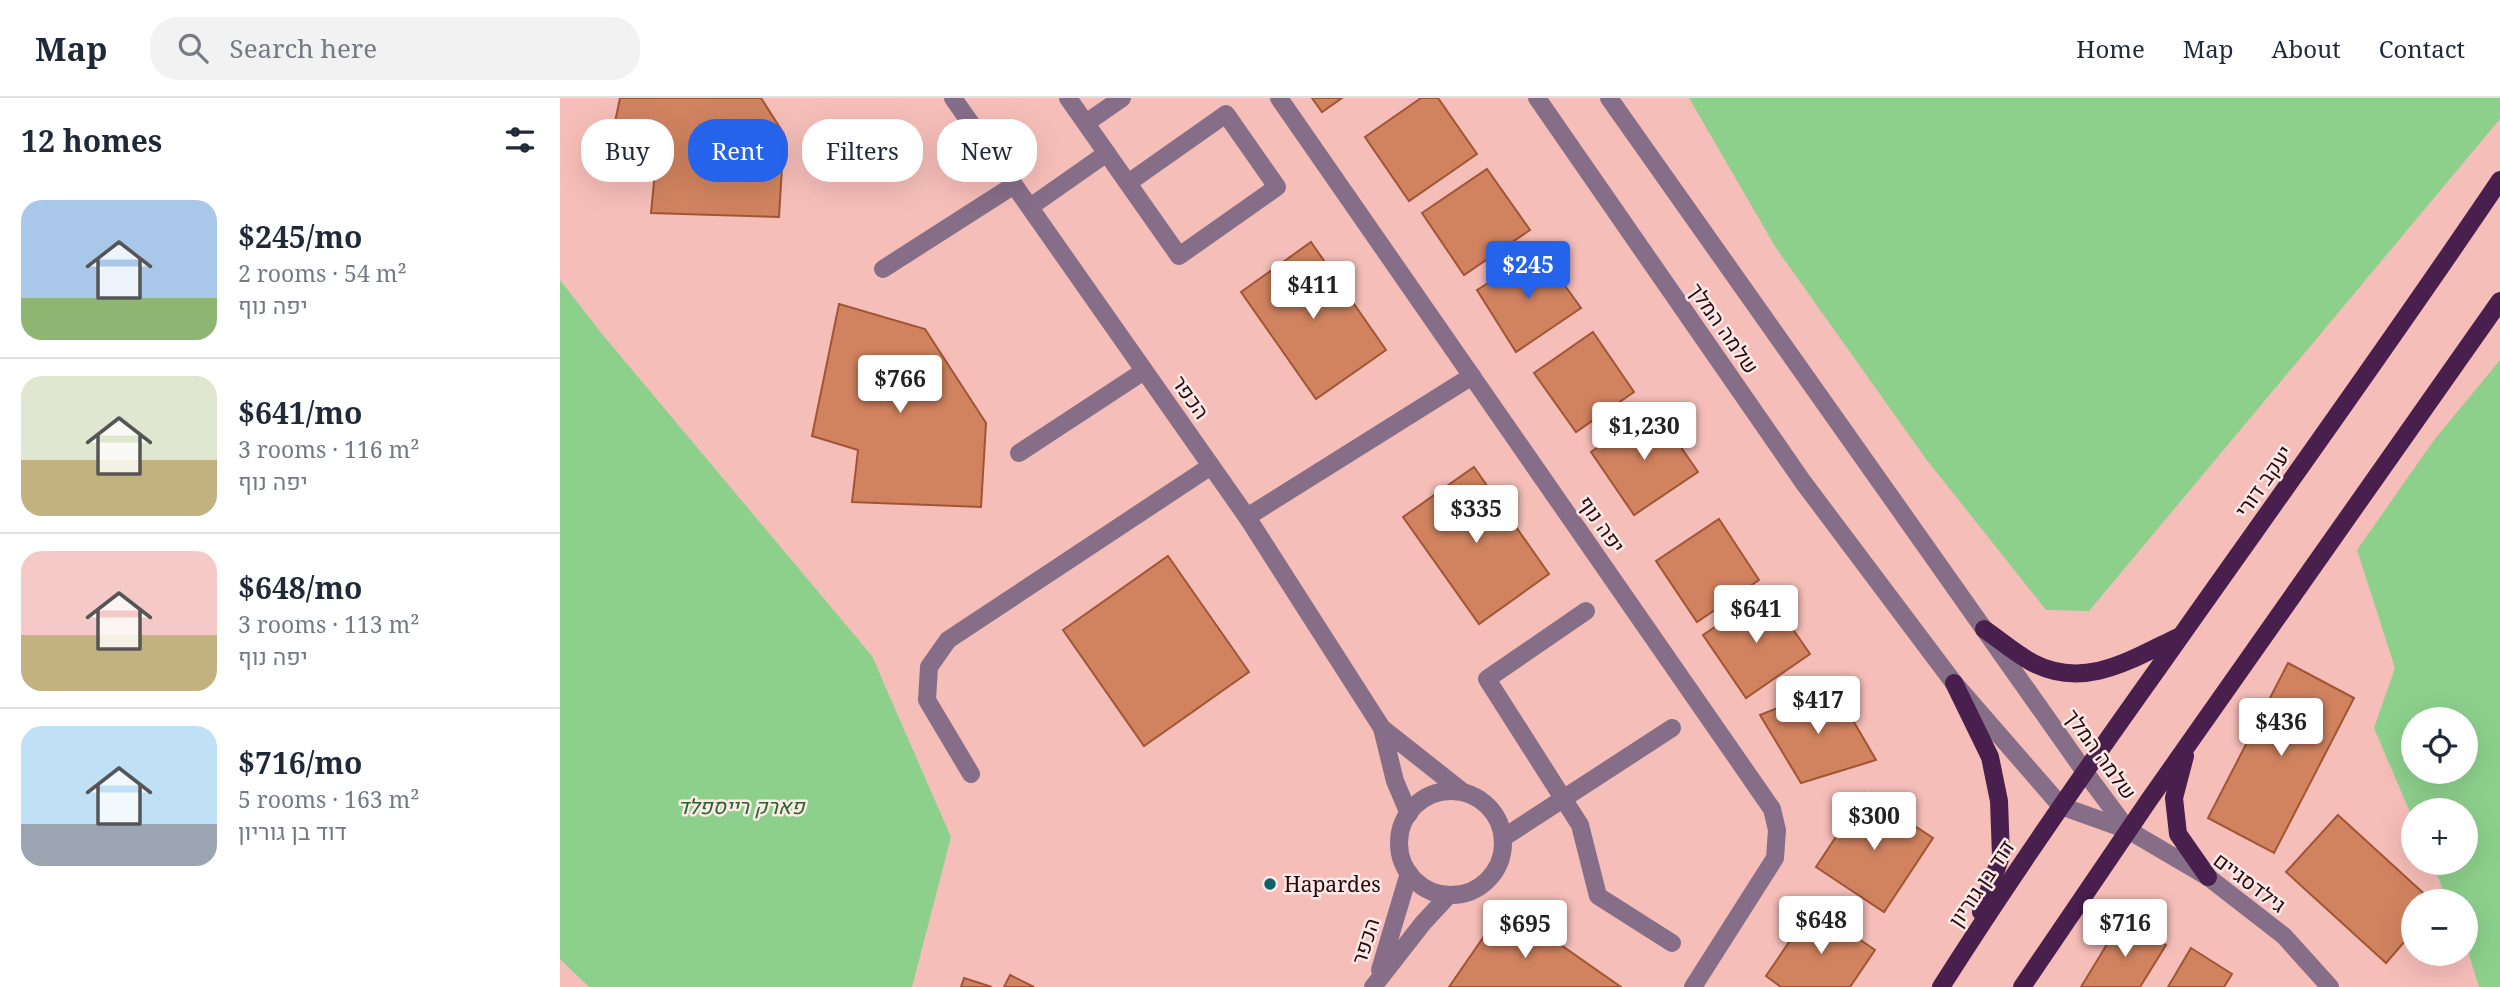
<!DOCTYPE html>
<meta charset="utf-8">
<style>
:root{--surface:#fff;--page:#f2f2f3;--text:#1f2937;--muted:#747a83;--line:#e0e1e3;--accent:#2563eb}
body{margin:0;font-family:"Noto Serif",Heebo,serif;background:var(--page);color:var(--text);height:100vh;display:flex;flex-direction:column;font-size:26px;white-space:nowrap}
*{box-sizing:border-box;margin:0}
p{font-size:23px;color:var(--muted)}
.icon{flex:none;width:38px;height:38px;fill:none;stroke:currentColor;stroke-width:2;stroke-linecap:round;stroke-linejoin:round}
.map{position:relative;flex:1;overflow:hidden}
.details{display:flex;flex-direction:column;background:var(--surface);width:560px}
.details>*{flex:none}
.top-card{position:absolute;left:21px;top:21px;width:665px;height:63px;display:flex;gap:14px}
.tools{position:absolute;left:1841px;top:609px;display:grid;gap:14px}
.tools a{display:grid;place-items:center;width:77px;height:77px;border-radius:50%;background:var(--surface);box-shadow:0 7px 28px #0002;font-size:35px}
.price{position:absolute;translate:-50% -60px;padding:0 16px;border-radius:7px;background:#fff;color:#222;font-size:23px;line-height:46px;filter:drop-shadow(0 2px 4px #0008)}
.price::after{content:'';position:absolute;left:50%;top:42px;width:21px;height:16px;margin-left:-10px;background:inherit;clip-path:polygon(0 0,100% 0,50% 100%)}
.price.current{background:var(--accent);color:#fff}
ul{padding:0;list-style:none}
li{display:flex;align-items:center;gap:21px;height:175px;padding:0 21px}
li+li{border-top:2px solid var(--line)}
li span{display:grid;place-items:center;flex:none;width:196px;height:140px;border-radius:21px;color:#555}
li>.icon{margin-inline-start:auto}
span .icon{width:84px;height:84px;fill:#fffc;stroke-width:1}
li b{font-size:30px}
h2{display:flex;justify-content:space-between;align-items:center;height:84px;padding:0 21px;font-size:30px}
.chip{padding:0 24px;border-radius:28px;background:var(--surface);box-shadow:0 7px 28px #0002;font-size:24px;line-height:63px}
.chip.current{background:var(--accent);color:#fff}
header{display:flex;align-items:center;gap:42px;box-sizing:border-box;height:98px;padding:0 35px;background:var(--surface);border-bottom:2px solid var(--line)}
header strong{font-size:33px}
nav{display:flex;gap:38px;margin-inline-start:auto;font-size:24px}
.search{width:490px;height:63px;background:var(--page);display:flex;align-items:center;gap:18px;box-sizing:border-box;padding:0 24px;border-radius:28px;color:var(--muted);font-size:26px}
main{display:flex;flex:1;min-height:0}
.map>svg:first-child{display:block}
.green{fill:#8dd08c;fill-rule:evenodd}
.building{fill:#d18360;stroke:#a05534;stroke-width:2}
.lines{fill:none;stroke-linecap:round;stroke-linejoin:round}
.minor{stroke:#866e88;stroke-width:18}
.major{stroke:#481f4d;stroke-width:18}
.poi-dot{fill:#116168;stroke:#fde9e8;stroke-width:2.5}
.labels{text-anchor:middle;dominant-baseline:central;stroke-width:5;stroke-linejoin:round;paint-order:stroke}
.street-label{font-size:21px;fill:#280808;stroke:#fde9e8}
.park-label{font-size:21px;font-style:italic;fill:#256527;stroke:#fde9e8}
.poi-label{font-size:21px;fill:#280808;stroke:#fde9e8;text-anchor:start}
</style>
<header>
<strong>Map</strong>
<div class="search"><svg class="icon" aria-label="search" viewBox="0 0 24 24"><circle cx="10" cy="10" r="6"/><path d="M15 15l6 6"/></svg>Search here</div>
<nav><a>Home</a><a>Map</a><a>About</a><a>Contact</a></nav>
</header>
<main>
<section class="details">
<h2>12 homes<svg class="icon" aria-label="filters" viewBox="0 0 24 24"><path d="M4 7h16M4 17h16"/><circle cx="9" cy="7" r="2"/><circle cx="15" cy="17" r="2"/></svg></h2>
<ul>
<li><span style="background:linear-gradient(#a9c7e8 70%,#8fb573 0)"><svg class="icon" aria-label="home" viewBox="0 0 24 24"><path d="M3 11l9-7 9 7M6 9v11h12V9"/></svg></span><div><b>$245/mo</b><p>2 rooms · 54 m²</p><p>יפה נוף</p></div></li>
<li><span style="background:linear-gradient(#dfe7d0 60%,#c2b280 0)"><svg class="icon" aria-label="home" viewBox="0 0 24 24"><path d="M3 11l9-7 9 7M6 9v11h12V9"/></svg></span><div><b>$641/mo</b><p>3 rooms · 116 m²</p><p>יפה נוף</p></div></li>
<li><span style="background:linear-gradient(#f6c9c9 60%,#c2b280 0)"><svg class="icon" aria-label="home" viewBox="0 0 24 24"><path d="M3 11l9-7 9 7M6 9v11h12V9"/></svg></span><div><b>$648/mo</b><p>3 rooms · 113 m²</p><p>יפה נוף</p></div></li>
<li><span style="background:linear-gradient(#bfe0f5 70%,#9aa5b1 0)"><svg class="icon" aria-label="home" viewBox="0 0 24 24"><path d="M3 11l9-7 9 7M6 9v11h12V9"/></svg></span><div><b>$716/mo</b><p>5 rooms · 163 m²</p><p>דוד בן גוריון</p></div></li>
</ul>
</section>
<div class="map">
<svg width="1940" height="889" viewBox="0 0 1940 889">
<rect width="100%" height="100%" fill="#f6beb9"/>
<g class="green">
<polygon points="1129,0 1940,0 1940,21 1529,513 1486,512 1366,361 1216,150"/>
<polygon points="0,182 42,236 312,558 391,739 352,889 29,889 0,861"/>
<path d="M 1940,262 L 1940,889 L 1919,889 L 1906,847 L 1906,803 L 1888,803 L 1872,765 L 1906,765 L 1906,712 L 1853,712 L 1853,721 L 1814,630 L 1835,570 L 1797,452 L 1874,342 ZM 1853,621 L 1906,621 L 1906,674 L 1853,674 Z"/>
</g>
<g class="building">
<polygon points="60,0 201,0 224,36 219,119 91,115 96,62 50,48"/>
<polygon points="752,0 782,0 762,14"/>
<polygon points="861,0 878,0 917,56 849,103 805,39"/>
<polygon points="927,71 970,132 904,177 862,115"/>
<polygon points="751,144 826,252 756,301 681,194"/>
<polygon points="980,153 1021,210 956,254 917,192"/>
<polygon points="279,206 365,231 426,325 421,409 292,404 298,352 252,338"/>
<polygon points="1033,234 1074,294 1016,334 974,275"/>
<polygon points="1094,310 1138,374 1074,417 1031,354"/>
<polygon points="914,369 989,476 919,526 843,419"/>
<polygon points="1159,421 1199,482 1137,524 1096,463"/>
<polygon points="608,458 689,574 584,648 503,532"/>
<polygon points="1207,494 1250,556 1186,600 1143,537"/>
<polygon points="1728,565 1794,600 1714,755 1648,720"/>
<polygon points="1273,588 1316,662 1241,685 1200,617"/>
<polygon points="1305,695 1373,740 1324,814 1256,769"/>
<polygon points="1778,717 1872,803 1853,803 1853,834 1826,865 1726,774"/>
<polygon points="945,808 1061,889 889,889"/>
<polygon points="1253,809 1315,852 1290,889 1221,889 1206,878"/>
<polygon points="1563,820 1606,847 1580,889 1521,889"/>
<polygon points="1631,850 1672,876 1664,889 1608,889"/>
<polygon points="450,877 474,889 444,889"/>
<polygon points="404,880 432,889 401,889"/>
</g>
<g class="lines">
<g class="minor">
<polyline points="393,0 687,419 822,630 903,694"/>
<polyline points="508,0 619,158 717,89 666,16 568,85"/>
<polyline points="719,0 1212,711 1217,732 1215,760 1133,889"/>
<polyline points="977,0 1243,384 1394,585 1501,708 1568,732 1648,779 1724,838 1770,889"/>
<polyline points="1049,0 1525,674 1568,732"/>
<polyline points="526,25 562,0"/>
<polyline points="470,109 547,55"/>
<polyline points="323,171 454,87"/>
<polyline points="459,355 584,273"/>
<polyline points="687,419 912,278"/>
<polyline points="1026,513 927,581 1020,727 1038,798 1112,845"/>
<polyline points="822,630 835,683 849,716"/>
<polyline points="411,676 367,602 369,569 388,542 651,368"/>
<circle cx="891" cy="745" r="52"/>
<polyline points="943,740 1112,630"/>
<polyline points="820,872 849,775"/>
<polyline points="813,889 863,825 889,797"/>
</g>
<g class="major">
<path d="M 1424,531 C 1440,542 1456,556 1473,565 C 1525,592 1572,561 1618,539"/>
<polyline points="1394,585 1430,659 1439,703 1441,758 1421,814"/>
<polyline points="1625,658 1614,700 1618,736 1648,779"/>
<path d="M 1381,889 C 1450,780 1524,674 1599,569 C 1713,407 1829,247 1940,82"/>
<polyline points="1462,889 1589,702 1940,203"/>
</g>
</g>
<circle class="poi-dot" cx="710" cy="786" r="7"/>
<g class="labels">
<g class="street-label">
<text transform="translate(1164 230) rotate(55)">שלמה המלך</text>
<text transform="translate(631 299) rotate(55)">הכפר</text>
<text transform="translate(1703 383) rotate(-55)">יעקב דורי</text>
<text transform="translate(1042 426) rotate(55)">יפה נוף</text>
<text transform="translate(1541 656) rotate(54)">שלמה המלך</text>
<text transform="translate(1690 784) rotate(37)">גילדסגיים</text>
<text transform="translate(1421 785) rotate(-56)">דוד בן גוריון</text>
<text transform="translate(805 843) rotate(-72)">הכפר</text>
</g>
<g class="park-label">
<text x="181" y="708">פארק רייספלד</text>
</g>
<g class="poi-label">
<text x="724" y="786">Hapardes</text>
</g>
</g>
</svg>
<div class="tools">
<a><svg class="icon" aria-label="locate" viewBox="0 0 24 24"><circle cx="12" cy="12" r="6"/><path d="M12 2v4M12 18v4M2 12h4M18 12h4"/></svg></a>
<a>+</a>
<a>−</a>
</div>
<b class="price current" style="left:968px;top:203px">$245</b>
<b class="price" style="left:753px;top:223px">$411</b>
<b class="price" style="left:340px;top:317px">$766</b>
<b class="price" style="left:1084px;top:364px">$1,230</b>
<b class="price" style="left:916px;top:447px">$335</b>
<b class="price" style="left:1196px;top:547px">$641</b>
<b class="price" style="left:1258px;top:638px">$417</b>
<b class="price" style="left:1721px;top:660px">$436</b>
<b class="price" style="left:1314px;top:754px">$300</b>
<b class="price" style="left:1261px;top:858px">$648</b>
<b class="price" style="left:1565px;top:861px">$716</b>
<b class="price" style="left:965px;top:862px">$695</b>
<div class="top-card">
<a class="chip">Buy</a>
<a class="chip current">Rent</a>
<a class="chip">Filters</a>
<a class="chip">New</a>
</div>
</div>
</main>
